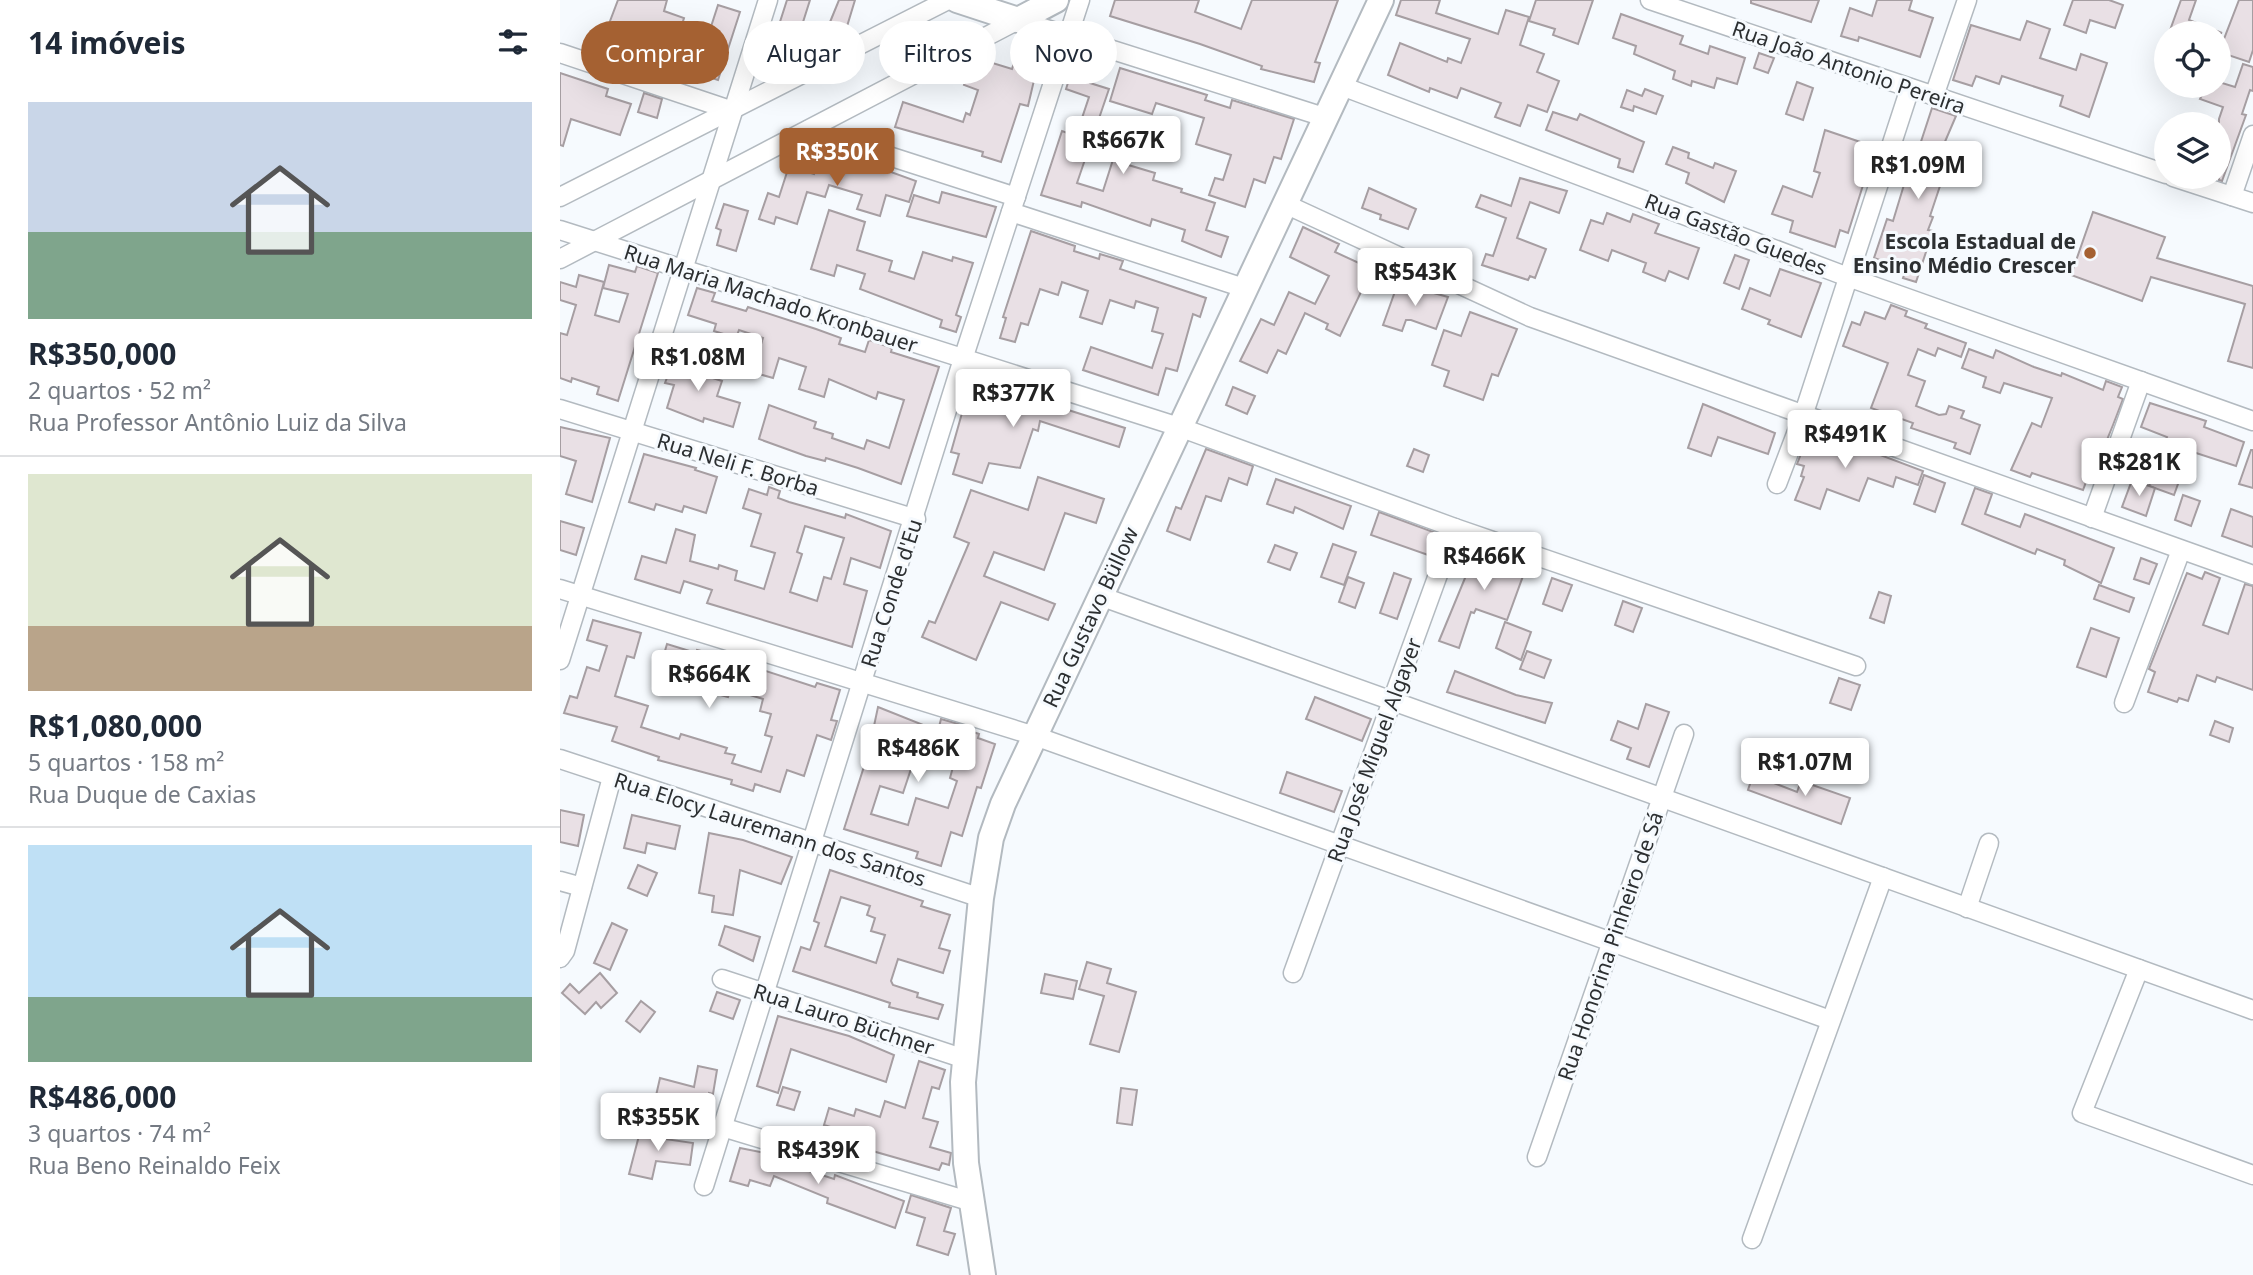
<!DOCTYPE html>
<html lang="pt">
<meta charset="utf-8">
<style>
:root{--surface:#fff;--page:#f2f2f3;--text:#1f2937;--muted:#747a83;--line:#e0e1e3;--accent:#a56132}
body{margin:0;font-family:"Noto Sans",sans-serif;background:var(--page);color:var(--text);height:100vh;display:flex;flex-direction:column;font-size:26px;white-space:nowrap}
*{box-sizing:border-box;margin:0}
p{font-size:23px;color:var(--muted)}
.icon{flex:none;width:38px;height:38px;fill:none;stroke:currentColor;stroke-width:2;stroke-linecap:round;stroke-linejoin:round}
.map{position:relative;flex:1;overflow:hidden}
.panel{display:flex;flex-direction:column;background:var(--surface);width:560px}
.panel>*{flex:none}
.banner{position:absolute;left:21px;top:21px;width:665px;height:63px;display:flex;gap:14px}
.controls{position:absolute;left:1594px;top:21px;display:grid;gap:14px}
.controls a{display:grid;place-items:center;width:77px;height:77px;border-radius:50%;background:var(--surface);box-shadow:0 7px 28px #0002;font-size:35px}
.price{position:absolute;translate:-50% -60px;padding:0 16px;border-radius:7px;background:#fff;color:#222;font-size:23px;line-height:46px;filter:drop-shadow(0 2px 4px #0008)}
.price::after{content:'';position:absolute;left:50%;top:42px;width:21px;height:16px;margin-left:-10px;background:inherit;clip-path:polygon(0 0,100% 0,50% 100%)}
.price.selected{background:var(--accent);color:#fff}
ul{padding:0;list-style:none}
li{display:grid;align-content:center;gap:14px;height:371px;padding:0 28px}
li+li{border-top:2px solid var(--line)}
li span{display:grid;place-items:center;height:217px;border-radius:0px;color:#555}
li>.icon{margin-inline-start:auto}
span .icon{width:126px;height:126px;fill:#fffc;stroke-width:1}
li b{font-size:30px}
h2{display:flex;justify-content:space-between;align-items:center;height:84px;padding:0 28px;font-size:30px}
.pill{padding:0 24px;border-radius:32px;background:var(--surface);box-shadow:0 7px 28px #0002;font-size:24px;line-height:63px}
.pill.selected{background:var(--accent);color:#fff}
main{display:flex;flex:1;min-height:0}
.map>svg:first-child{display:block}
.building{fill:#e9e0e5;stroke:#a69ea2;stroke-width:2;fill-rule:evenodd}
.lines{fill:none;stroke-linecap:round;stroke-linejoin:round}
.street-casing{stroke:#b3bac0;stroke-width:21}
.secondary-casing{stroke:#b3bac0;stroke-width:28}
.street{stroke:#fff;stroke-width:18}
.secondary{stroke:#fff;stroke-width:24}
.poi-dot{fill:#a56132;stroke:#f6fafe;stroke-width:2.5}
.labels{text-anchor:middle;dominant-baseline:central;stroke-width:6;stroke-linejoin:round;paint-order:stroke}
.street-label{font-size:21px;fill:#2c2f31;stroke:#f6fafe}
.poi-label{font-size:21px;font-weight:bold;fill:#2c2f31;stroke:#f6fafe;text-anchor:end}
</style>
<main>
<section class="panel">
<h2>14 imóveis<svg class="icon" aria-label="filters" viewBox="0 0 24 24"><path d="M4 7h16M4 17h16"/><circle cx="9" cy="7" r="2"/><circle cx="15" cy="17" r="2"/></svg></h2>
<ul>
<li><span style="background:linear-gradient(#c9d6e8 60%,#7fa58c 0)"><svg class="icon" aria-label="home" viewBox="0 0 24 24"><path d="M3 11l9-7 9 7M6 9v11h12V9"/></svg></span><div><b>R$350,000</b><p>2 quartos · 52 m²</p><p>Rua Professor Antônio Luiz da Silva</p></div></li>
<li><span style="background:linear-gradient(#dfe7d0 70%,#b9a48a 0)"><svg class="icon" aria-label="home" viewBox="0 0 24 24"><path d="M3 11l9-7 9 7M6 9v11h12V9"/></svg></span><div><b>R$1,080,000</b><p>5 quartos · 158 m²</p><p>Rua Duque de Caxias</p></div></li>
<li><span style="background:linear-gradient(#bfe0f5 70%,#7fa58c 0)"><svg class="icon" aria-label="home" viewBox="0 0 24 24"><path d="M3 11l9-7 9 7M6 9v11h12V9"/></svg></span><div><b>R$486,000</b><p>3 quartos · 74 m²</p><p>Rua Beno Reinaldo Feix</p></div></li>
</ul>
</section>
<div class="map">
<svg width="1693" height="1275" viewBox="0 0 1693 1275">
<rect width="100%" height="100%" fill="#f6fafe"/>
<g class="building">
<polygon points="58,0 107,0 104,11 124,18 119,34 146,42 158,5 180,12 158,80 137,73 140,62 85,45 84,48 44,37"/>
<polygon points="227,0 250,0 231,60 210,53"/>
<polygon points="279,0 295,0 285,33 268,27"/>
<polygon points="555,0 639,0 635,12 681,29 692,0 778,0 755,62 760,63 754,82 701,69 702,66 640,44 550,16"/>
<polygon points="841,0 880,0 876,13 938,34 946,10 969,17 960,45 984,54 977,72 999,81 987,112 968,105 960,126 935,117 941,103 901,88 897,98 870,88 869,92 828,75 840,43 887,62 888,58 901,63 910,39 836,15"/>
<polygon points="976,0 1033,0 1018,44 993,35 995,29 969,21"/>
<polygon points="1191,0 1259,0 1251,22 1191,3"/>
<polygon points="1317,0 1352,0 1349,10 1373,18 1360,57 1299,37 1298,41 1281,36 1290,8 1312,16"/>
<polygon points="1513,0 1549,0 1563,5 1555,28 1530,20 1526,33 1504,25"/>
<polygon points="1621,0 1636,0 1629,20 1662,33 1609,33"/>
<polygon points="1679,0 1693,0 1693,50 1689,62 1659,52"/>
<polygon points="1061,14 1123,36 1120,44 1148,54 1150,46 1185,58 1177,84 1157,78 1154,88 1132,81 1131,86 1113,79 1115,71 1074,54 1076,46 1053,38"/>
<polygon points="1467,21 1490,29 1480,58 1516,70 1521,54 1547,63 1529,117 1500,106 1503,96 1442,76 1439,84 1416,76 1412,86 1393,80 1411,25 1460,40"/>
<polygon points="461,40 482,46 468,106 460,104 441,162 422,156 423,152 335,127 343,102 403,122 406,113 410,115 418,90 404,85 413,57 452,69"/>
<polygon points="518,51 538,57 530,83 549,89 517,183 543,191 558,144 570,148 565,164 595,173 593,180 622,189 621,192 655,203 646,230 668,237 661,257 622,241 625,230 592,219 590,226 522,202 521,207 481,195 502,131 516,136 529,97 506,89"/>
<polygon points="1199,53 1214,58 1208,73 1194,68"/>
<polygon points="1683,64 1693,67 1693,91 1690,90 1682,114 1686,115 1662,181 1659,180 1659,119 1663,107 1640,99 1642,95 1620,86 1659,86 1659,82 1675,87"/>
<polygon points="560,68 647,95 645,100 670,108 672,100 734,119 721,159 714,157 705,183 694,179 685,207 649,195 655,178 663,180 671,155 636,144 644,118 596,103 592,114 550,101"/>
<polygon points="0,73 48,89 46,96 71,104 60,135 11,119 3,146 0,145"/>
<polygon points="1237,82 1253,88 1243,120 1226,114"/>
<polygon points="1085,89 1103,96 1096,114 1074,106 1073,111 1061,107 1067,90 1082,96"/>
<polygon points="84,93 102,99 97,118 78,112"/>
<polygon points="1372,108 1396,116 1378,158 1395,164 1385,184 1381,183 1370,216 1373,217 1368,230 1373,231 1356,282 1343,278 1346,269 1314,258 1327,219 1333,221 1350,165 1353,166"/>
<polygon points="993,112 1017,120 1020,114 1084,142 1073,172 1058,167 1060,159 986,130"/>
<polygon points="1265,130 1315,147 1288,233 1280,230 1275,247 1230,232 1233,221 1212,214 1223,186 1252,197 1260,173 1254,171"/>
<polygon points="1113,147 1129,153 1128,158 1153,168 1155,163 1176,171 1164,202 1126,183 1129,173 1106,164"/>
<polygon points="284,155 356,181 349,202 326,195 320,216 297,209 302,195 269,185 265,197 247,192 237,224 216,217 214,224 199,219 208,193 219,197 229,166 254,174 258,161 280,168"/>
<polygon points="960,178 1007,191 999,213 970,202 957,238 986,249 975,278 970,276 968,280 922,265 926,254 933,256 946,218 916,207 921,195 951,206"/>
<polygon points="809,188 856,209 848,229 820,219 821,215 802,208"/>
<polygon points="382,192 436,207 426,237 347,216 354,195 379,203"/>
<polygon points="164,204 188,211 176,251 157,245 161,230 156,228"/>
<polygon points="269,210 305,222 297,250 332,261 329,271 354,279 363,252 392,261 393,257 413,263 396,315 401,317 396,332 380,327 382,320 300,289 305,274 277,265 274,276 251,269"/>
<polygon points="1533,212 1605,237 1597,258 1693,286 1693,368 1668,361 1685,304 1591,277 1582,301 1511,275"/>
<polygon points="1047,213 1070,222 1073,214 1099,224 1095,233 1139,248 1128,279 1109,271 1105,281 1083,272 1086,263 1052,250 1048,261 1020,250 1031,220 1043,224"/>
<polygon points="743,227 779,244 775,252 812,269 780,336 766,329 768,324 745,313 726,354 718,350 707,373 680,361 701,319 714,325 729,292 755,304 769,276 730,257"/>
<polygon points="471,231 515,246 514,251 539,259 540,254 563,261 560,269 646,298 640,317 633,314 617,371 606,368 598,395 523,370 531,347 592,368 603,334 592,331 598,308 576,301 574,308 550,300 542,324 520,317 528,291 502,282 498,295 480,289 468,325 461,323 455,342 440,338 446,318 443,317"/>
<polygon points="1175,255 1189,260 1179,289 1164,283"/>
<polygon points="49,265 75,272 77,266 98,273 58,401 37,394 39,387 12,378 11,382 0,378 0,333 7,335 16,305 0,300 0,282 16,287 19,275 44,282 35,315 59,322 68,294 43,288"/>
<polygon points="1220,269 1261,283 1241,337 1208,324 1210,320 1182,309 1190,288 1210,296"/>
<polygon points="838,283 888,297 876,329 851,320 846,320 842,331 823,325"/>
<polygon points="137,288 155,293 152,301 186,311 188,307 256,329 281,338 279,344 305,352 309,340 332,348 331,352 379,367 341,484 298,468 266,458 265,461 246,456 199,439 209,405 256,422 254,428 273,434 272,438 304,449 307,440 329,448 344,400 318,392 316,399 269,379 264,397 239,389 246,367 219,358 213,378 192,372 203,338 179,330 176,338 154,331 156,324 128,315"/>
<polygon points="1331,305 1347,311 1345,316 1367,324 1365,328 1406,343 1401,357 1378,348 1375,356 1358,349 1348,375 1365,381 1356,406 1379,415 1386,414 1389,406 1404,411 1401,418 1420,425 1410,454 1394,448 1396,443 1351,428 1353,423 1311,408 1328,363 1283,346 1292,322 1300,325 1305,312 1325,319"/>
<polygon points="910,312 957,329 938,376 932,374 923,400 884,386 889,371 872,365 884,330 901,336"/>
<polygon points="118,349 139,356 134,372 162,381 157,396 180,403 173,427 144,418 143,422 107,408 114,385 105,383"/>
<polygon points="1409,349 1433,358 1436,350 1474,367 1501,376 1502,373 1543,390 1546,381 1562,387 1558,397 1563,399 1553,425 1538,462 1534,461 1523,490 1472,473 1470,477 1451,470 1472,423 1481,427 1492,398 1444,383 1440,393 1423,387 1426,377 1402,368"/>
<polygon points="424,378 462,390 461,394 486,403 565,428 559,447 480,421 478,431 473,429 460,468 429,463 422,483 393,474 399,454 391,452 406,399 416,402"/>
<polygon points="673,387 695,396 687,414 666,405"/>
<polygon points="1590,403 1646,421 1644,427 1684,442 1676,466 1630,451 1614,495 1589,486 1607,437 1581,427"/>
<polygon points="1143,404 1215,433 1208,454 1158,437 1151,456 1128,448"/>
<polygon points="0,427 50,438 32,502 6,494 16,461 0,456"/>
<polygon points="1254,430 1363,471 1358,485 1336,477 1333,487 1308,478 1299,501 1267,489 1260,509 1235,500 1244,477 1241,476 1244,466 1237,464 1243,449 1247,450"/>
<polygon points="646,449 693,466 687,485 669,478 661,501 646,496 630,540 607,531 616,507 621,509"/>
<polygon points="854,449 869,455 863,472 847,466"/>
<polygon points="1691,450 1693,450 1693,488 1679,484"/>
<polygon points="84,454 136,468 135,470 157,477 146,513 124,506 122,512 96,504 94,510 69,502"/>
<polygon points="1364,475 1385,483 1375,512 1354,504"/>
<polygon points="478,477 544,499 536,523 505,513 484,570 434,552 424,576 495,604 488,620 441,602 416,660 362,637 369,621 375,623 409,543 394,537 411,490 468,510"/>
<polygon points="716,479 791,506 783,529 735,507 733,513 707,504"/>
<polygon points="1572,480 1595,488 1586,516 1562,507"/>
<path d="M 209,487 L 220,491 L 218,498 L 229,502 L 285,518 L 286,514 L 331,531 L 320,568 L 291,558 L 284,584 L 307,591 L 292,647 L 147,603 L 152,590 L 124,581 L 120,593 L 75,579 L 82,556 L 106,563 L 116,529 L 135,535 L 130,561 L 158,569 L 159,565 L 177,571 L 175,580 L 204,589 L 215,553 L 191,546 L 201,514 L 183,508 L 189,489 L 207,495 ZM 245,526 L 284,538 L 271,579 L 264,577 L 257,601 L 230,592 L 242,554 L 237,552 Z"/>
<polygon points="1415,488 1432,494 1425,514 1460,527 1465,514 1554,548 1541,583 1504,565 1505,560 1477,549 1475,554 1402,524"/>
<polygon points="1623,495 1640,501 1631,526 1615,520"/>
<polygon points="1671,509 1693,517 1693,547 1662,536"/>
<polygon points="819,512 876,533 868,555 811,535"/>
<polygon points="0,521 24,528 16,555 0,550"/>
<polygon points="773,544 796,552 784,585 761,577"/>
<polygon points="715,545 737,553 730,570 708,562"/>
<polygon points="912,546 967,565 947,620 916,609 914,613 911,612 899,648 879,641 910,566 905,564"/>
<polygon points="1581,558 1597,564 1589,584 1574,579"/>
<polygon points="1645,572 1660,578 1643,625 1668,634 1685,584 1693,586 1693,690 1657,677 1655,682 1637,675 1628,701 1619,698 1617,702 1588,692 1595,672 1589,669 1627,573 1642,579"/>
<polygon points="834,573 851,579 837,619 820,613"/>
<polygon points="788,577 804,583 795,608 779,602"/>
<polygon points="992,578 1012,585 1002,611 983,604"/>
<polygon points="1539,585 1574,598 1569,612 1534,599"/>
<polygon points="1319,592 1331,596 1324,623 1310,618"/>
<polygon points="1063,601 1082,608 1073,632 1055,625"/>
<polygon points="33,620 81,633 74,658 67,656 55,696 88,706 81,727 119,739 121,734 167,748 165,753 175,755 172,763 201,772 212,737 205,735 211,714 200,711 203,699 171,689 168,697 146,691 148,684 100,668 107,644 136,653 137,650 157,655 255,687 257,683 280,690 271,720 277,721 271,740 257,735 244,776 227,770 220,792 195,784 193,791 171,784 172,780 98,760 99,757 52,741 57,727 4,713 10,696 17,698 27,667 39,671 47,646 27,640"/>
<polygon points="945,622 971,632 961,660 936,648"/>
<polygon points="1531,628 1559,638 1546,677 1517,667"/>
<polygon points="967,651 991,660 984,678 960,669"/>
<polygon points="895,671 956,695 992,703 985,723 887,692"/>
<polygon points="1279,678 1300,685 1291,710 1270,703"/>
<polygon points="755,697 811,719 802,741 746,719"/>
<polygon points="1086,704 1109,712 1089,767 1067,759 1071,748 1051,740 1058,721 1078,729"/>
<path d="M 318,707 L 378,731 L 381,719 L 402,725 L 401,728 L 419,734 L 418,738 L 435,744 L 421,788 L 417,787 L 402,836 L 391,832 L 381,866 L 356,858 L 358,852 L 284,829 L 308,754 ZM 367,759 L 393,767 L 390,778 L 397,781 L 388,808 L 356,798 L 348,825 L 311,814 L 320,786 L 343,793 L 353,763 L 364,767 Z"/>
<polygon points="1655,721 1673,728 1669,742 1650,735"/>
<polygon points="727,772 782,791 774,812 720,793"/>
<polygon points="1193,775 1237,792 1241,781 1290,798 1281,824 1188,790"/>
<polygon points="0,810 24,815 18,846 0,842"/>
<polygon points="72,815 120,826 115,849 87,843 85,853 64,848"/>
<polygon points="149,833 183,840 232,857 221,884 180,870 173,915 152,912 154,896 139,893"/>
<polygon points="78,865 97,873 87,896 68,888"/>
<path d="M 270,870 L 363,901 L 361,906 L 390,915 L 379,948 L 390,951 L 383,973 L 338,959 L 331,981 L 333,985 L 358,993 L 357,997 L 383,1005 L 378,1019 L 329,1007 L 330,1003 L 306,995 L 233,971 L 241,947 L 250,950 L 259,923 L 254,921 ZM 281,897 L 310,906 L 307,915 L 315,918 L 311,931 L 325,935 L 316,963 L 265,946 Z"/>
<polygon points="52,923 67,930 50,970 34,963"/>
<polygon points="165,926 200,937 193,961 159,945"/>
<polygon points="527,962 551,969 547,983 576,992 559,1052 530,1044 544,996 519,989"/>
<polygon points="40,973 57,993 41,1008 36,1002 25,1014 2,993 10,984 19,993"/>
<polygon points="485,974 517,981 513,999 481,993"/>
<polygon points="157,992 180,1000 173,1019 150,1011"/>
<polygon points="81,1001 95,1012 80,1032 66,1021"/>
<polygon points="218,1016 289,1036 334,1055 326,1082 231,1049 218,1093 197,1086"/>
<polygon points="359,1061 385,1070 379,1089 372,1087 363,1118 378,1122 370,1147 391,1153 389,1165 382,1163 379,1170 309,1150 312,1140 264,1125 269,1108 294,1116 296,1109 320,1117 325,1101 345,1108"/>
<polygon points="138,1066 157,1070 153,1094 149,1093 145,1111 95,1100 100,1078 134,1087"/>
<polygon points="223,1087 240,1092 234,1110 217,1105"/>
<polygon points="561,1088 577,1090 572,1125 557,1123"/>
<polygon points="81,1128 106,1133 105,1139 133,1143 130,1165 96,1161 92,1179 69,1174"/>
<polygon points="180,1148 220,1156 244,1166 243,1169 274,1179 275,1175 344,1201 335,1228 267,1203 268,1198 214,1176 210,1186 190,1180 188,1186 170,1181"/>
<polygon points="351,1195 391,1208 384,1231 395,1234 388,1255 357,1245 365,1218 346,1212"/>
</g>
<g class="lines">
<defs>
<g id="street">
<polyline points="1090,0 1606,174"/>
<polyline points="0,53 173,111"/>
<polyline points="779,85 1288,277 1693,421"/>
<polyline points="1374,96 1407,0"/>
<polyline points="248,130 456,197"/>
<polyline points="1613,177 1693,203"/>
<polyline points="1672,196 1693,135"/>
<polyline points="0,197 388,0"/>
<polyline points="723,203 970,317 1693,575"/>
<polyline points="451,212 684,288"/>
<polyline points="0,230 619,427 895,528 1296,666"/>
<polyline points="0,259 458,20 764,117"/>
<polyline points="0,409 356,519"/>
<polyline points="1217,484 1244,413 1350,88"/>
<polyline points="1532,518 1581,381"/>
<polyline points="0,589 475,736 1270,1020"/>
<polyline points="540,596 1693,1010"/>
<polyline points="0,660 208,0"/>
<polyline points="1564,703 1621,550"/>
<polyline points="0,759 421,898"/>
<polyline points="0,881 22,887"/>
<polyline points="1407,908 1429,843"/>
<polyline points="0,958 5,951 52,777"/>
<polyline points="1579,969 1522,1113 1693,1175"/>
<polyline points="733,973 895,528"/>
<polyline points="162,979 405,1059"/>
<polyline points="162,1127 412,1202"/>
<polyline points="977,1157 1124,734"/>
<polyline points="144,1186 403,359 520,0"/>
<polyline points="1192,1239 1323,877"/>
</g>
<g id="secondary">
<polyline points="397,0 458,20 496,0"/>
<polyline points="423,1275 406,1163 403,1082 421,898 431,838 443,804 821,0"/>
</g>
</defs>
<use href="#street" class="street-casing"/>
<use href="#secondary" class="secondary-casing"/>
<use href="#street" class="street"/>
<use href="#secondary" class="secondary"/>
</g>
<circle class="poi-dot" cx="1530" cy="253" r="7"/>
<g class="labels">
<g class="street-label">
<text transform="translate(1289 67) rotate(19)">Rua João Antonio Pereira</text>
<text transform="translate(1176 234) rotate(21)">Rua Gastão Guedes</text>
<text transform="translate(211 298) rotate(18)">Rua Maria Machado Kronbauer</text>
<text transform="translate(178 464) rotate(17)">Rua Neli F. Borba</text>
<text transform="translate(331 593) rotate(-72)">Rua Conde d'Eu</text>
<text transform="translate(530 617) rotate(-65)">Rua Gustavo Büllow</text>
<text transform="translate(814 750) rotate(-70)">Rua José Miguel Algayer</text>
<text transform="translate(210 829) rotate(18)">Rua Elocy Lauremann dos Santos</text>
<text transform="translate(1050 946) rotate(-71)">Rua Honorina Pinheiro de Sá</text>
<text transform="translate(284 1019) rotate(18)">Rua Lauro Büchner</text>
</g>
<g class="poi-label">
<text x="1516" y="241">Escola Estadual de<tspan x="1516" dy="24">Ensino Médio Crescer</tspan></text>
</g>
</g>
</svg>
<div class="controls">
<a><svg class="icon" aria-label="locate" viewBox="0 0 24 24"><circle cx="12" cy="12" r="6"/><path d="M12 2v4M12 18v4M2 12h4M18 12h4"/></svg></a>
<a><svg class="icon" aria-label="layers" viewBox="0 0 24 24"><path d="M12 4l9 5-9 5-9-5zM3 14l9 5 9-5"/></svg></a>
</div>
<b class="price" style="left:563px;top:176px">R$667K</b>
<b class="price selected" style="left:277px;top:188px">R$350K</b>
<b class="price" style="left:1358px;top:201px">R$1.09M</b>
<b class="price" style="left:855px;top:308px">R$543K</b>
<b class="price" style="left:138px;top:393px">R$1.08M</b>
<b class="price" style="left:453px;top:429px">R$377K</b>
<b class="price" style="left:1285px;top:470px">R$491K</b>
<b class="price" style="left:1579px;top:498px">R$281K</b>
<b class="price" style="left:924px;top:592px">R$466K</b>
<b class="price" style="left:149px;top:710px">R$664K</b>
<b class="price" style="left:358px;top:784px">R$486K</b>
<b class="price" style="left:1245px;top:798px">R$1.07M</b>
<b class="price" style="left:98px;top:1153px">R$355K</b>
<b class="price" style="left:258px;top:1186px">R$439K</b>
<div class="banner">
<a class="pill selected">Comprar</a>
<a class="pill">Alugar</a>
<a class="pill">Filtros</a>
<a class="pill">Novo</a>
</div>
</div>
</main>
